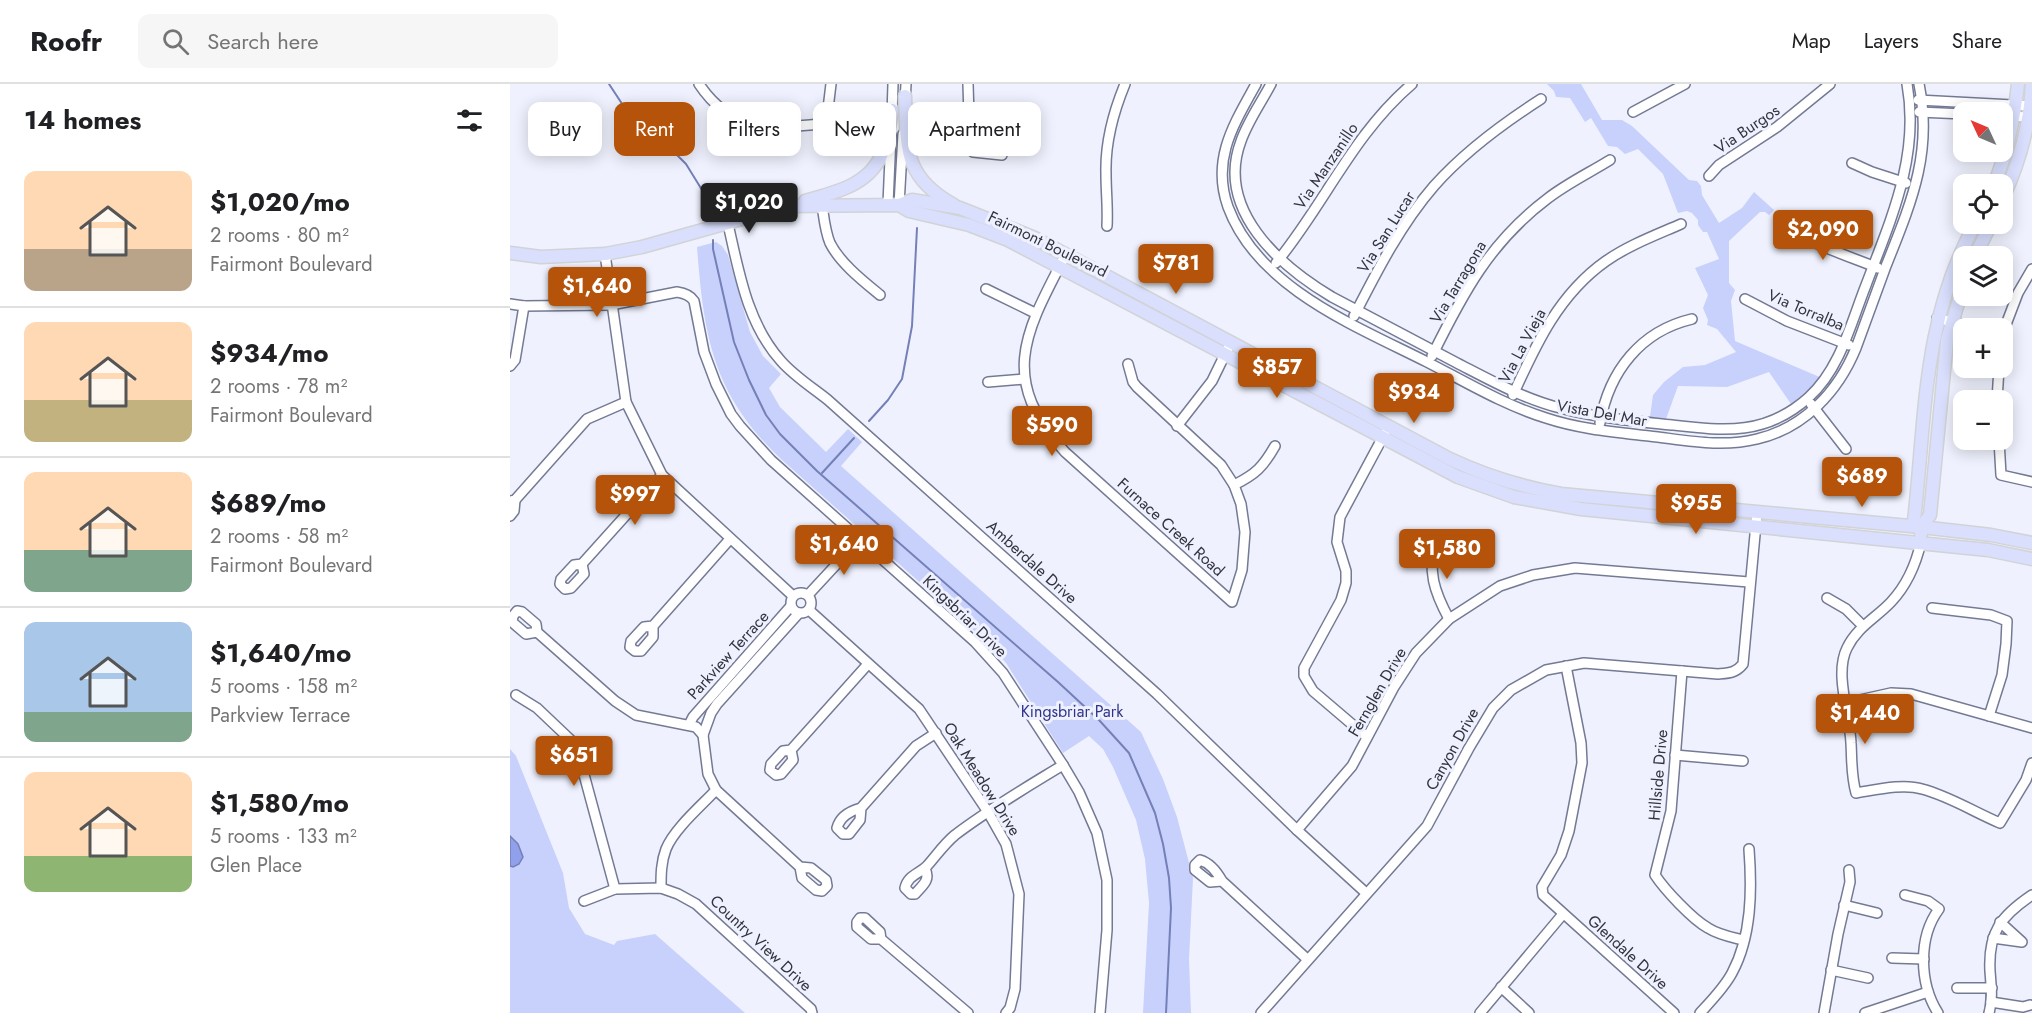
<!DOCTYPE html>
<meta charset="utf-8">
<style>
:root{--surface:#fff;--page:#f6f6f6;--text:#202124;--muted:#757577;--line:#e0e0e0;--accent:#b45309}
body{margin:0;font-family:Jost,sans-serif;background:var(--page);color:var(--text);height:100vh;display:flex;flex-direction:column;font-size:22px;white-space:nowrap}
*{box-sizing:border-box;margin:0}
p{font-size:20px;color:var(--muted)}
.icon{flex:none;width:33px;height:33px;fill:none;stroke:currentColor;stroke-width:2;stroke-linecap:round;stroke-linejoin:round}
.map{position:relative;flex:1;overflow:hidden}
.panel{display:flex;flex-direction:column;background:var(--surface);width:510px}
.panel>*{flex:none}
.hud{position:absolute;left:18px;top:18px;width:570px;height:54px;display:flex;gap:12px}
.needle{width:39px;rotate:314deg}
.fabs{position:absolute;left:1443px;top:18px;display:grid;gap:12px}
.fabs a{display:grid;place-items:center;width:60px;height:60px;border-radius:12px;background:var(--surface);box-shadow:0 3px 15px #0003;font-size:30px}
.price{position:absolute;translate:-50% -51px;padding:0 14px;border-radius:6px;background:var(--accent);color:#fff;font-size:20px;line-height:39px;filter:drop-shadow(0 2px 3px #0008)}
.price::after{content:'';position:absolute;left:50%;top:36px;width:18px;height:14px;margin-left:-9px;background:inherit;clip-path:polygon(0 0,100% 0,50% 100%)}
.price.selected{background:#222;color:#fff}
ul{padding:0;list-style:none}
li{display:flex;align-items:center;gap:18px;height:150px;padding:0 24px}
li+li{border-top:2px solid var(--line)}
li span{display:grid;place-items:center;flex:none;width:168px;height:120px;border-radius:12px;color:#555}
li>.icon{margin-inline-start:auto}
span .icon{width:72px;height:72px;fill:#fffc;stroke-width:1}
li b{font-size:26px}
h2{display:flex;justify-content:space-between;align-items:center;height:72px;padding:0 24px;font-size:26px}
.pill{padding:0 21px;border-radius:12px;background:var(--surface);box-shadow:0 3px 15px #0003;font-size:21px;line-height:54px}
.pill.selected{background:var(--accent);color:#fff}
header{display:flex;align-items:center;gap:36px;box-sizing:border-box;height:84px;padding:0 30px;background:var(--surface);border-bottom:2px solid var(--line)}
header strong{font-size:28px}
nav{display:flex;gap:33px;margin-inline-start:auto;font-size:21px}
.search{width:420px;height:54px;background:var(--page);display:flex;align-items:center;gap:15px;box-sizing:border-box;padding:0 21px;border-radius:12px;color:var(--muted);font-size:22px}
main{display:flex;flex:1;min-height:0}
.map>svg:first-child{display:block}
.green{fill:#c7d1fb}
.water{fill:#91a0ea;stroke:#7480b7;stroke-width:1.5}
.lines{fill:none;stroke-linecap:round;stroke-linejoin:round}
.stream{stroke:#7480b7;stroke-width:2}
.minor-casing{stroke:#747a94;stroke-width:12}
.major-casing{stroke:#d2d3d5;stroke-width:15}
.minor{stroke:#fff;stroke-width:9}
.major{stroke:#d9dffd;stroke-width:12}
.labels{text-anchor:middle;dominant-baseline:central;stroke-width:6;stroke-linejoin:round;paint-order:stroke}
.street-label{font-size:16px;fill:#323540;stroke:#eff2fe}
.park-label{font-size:16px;fill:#2f3388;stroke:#eff2fe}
</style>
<header>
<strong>Roofr</strong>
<div class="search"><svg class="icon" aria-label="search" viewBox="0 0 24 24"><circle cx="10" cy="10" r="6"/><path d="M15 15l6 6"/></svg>Search here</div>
<nav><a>Map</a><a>Layers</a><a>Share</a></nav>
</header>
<main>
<section class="panel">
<h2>14 homes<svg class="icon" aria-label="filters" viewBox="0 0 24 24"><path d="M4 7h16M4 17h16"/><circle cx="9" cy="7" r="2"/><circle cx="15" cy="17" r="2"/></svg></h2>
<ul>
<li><span style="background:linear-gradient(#ffd9b3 65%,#b9a48a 0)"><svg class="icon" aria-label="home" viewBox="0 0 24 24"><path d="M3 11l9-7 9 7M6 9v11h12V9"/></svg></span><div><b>$1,020/mo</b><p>2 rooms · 80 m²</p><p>Fairmont Boulevard</p></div></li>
<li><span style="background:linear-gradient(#ffd9b3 65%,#c2b280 0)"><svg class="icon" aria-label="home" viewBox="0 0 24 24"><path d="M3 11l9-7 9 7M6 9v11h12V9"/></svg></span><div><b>$934/mo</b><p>2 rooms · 78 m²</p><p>Fairmont Boulevard</p></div></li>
<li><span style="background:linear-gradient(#ffd9b3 65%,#7fa58c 0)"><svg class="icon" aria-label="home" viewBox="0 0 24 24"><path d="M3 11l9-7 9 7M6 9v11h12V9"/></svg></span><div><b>$689/mo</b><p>2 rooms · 58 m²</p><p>Fairmont Boulevard</p></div></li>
<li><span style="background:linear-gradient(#a9c7e8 75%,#7fa58c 0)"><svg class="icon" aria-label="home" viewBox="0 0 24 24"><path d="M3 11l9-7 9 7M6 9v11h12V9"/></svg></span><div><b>$1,640/mo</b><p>5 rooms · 158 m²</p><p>Parkview Terrace</p></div></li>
<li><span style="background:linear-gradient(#ffd9b3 70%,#8fb573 0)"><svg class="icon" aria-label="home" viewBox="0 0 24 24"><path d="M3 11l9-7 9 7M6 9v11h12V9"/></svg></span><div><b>$1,580/mo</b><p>5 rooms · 133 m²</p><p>Glen Place</p></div></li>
</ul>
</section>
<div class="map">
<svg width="1522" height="929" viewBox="0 0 1522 929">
<rect width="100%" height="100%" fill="#eff2fe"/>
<g class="green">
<polygon points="1037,0 1071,0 1092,36 1112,36 1122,42 1179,96 1187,97 1191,102 1192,111 1209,139 1232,124 1244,108 1264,126 1259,131 1255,128 1250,128 1219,157 1219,199 1225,206 1221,217 1225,257 1312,294 1281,320 1259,288 1217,303 1168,302 1156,335 1140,333 1143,311 1154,298 1173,283 1195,281 1226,268 1207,245 1197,241 1198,236 1193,224 1198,211 1185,184 1209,175 1197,148 1193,148 1188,141 1188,136 1182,129 1177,127 1168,129 1153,90 1128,65 1115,70 1107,63 1098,62 1081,34 1075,38 1060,14 1046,13 1044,7"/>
<path d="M 206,158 L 212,162 L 218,171 L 240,248 L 253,272 L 271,290 L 259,304 L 270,323 L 316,368 L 338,345 L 352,358 L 331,382 L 631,648 L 653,695 L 667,733 L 683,794 L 679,875 L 681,929 L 633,929 L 639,819 L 635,775 L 626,736 L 603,683 L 593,665 L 579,652 L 553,669 L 496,579 L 478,559 L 272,376 C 203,311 194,254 187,163 Z"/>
<polygon points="0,665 6,672 53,789 59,824 75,850 104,861 107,857 145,850 235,929 0,929"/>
</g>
<polygon class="water" points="0,752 8,760 13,773 9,780 3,783 0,782"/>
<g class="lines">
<g class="stream">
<polyline points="99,0 122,35 158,62 176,80 197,114 204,129"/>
<polyline points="203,156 203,165 224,258 239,296 256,331 270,350 307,387 548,598 589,636 619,669 645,729 653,760 659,794 661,824 656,929"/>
<polyline points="359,337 378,316 392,295 402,242 407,144"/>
<polyline points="312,389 344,354"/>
</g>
<defs>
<g id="minor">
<path d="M 189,0 C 220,47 259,45 311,40 L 317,33 L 321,0"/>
<polyline points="458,0 460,65 463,68 492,71"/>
<path d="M 746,0 C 724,40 701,75 718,123 C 748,204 846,242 917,278 C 956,298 994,321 1036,334 C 1069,345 1104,348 1139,352 C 1175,356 1211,364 1247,355 C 1294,344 1328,308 1346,264 C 1356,237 1366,209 1376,182 C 1401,119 1423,69 1409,0"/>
<path d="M 761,0 C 751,19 738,37 731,57 C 705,126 770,182 822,213 C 864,235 905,257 947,279 C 980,296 1014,315 1050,324 C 1087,334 1125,337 1162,341 C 1215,347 1256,352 1299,313 C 1330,285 1341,239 1356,201 C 1381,135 1410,72 1397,0"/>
<polyline points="1408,16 1522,22"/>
<polyline points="395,19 396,0"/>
<polyline points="1123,28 1175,0"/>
<polyline points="1409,28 1454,30"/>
<polyline points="382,31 383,0"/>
<polyline points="1492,32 1522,33"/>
<polyline points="1342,79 1362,88 1396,99"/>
<polyline points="1199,92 1209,81 1267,43 1320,0"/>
<polyline points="378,120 381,51"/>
<path d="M 312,121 C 314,134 315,147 320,159 C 330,179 353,197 370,211"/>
<polyline points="389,121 393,50"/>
<path d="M 1271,136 C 1299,161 1334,170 1368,184"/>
<path d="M 218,140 C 229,188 237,239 271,277 C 284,292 303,304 318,316 L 647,610 L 787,746 L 856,809"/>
<path d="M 597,142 C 598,124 596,108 596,90 C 595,58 603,29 615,0"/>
<polyline points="95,170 116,318 152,391 283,512"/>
<path d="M 556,170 C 516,247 487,294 555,368 L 722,518 L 732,486 L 735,448 L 731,420 L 724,401 L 711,381 L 627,303 L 623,298 L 618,280"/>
<path d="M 766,179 C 814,121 843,50 902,0"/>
<polyline points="476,205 525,229"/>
<polyline points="1235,215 1277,237 1339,261"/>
<path d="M 0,220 L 14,222 L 101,221 L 167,208 C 174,209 180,211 184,217 L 194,268 L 206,300 L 221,330 L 230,342 L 261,376 L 465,558 L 493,589 L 553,681 L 569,708 L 587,749 L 597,796 L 597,846 L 590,929"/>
<path d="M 844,232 C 867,187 891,140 924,102 C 955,67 992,40 1031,15"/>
<polyline points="1427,234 1464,244"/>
<polyline points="1492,251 1508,209 1522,185"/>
<path d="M 922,272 C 953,209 980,158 1037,115 C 1056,100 1079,89 1100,76"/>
<polyline points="0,282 5,276 14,222"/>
<polyline points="478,298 514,295"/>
<path d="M 1003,311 C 1026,260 1049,210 1096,177 C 1119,161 1146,151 1171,140"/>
<polyline points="1487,316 1489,284"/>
<polyline points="1301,320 1336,365"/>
<path d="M 1090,339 C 1099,287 1131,247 1182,235"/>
<polyline points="667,342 702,297 721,258"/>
<polyline points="1489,356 1491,391 1522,398"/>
<path d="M 724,401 C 746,390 753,383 765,362"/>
<polyline points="0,417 5,416 77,335 116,318"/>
<polyline points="0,432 4,427 5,416"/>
<path d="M 927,456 C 916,486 925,509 939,535"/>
<path d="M 1411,458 C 1406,480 1397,501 1381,518 C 1366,534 1347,543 1337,564 C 1324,590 1340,631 1341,659 C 1342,676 1341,691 1346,709 C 1365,706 1393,699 1412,705 C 1439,712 1464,728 1490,739 L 1516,696 L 1522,679"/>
<polyline points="72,480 74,490 61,504 55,505 50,500 51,495 64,481 72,480 152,391"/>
<circle cx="291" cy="519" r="10"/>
<polyline points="298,511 349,456"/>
<polyline points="1317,514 1336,525 1353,542"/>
<polyline points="1422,524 1481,531 1497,537 1496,560 1492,591 1479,632"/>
<polyline points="299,526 409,625 478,728 496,760 509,810 505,905 500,924 496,929"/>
<polyline points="143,542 143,553 131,567 125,567 120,563 121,557 134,543 143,542 220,455"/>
<polyline points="27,548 16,550 2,538 3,532 7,527 12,528 26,540 27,548 105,617 126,631 186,643 193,651 198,690 206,706 290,783 292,794 306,806 312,807 317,802 316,796 301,784 290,783"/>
<polyline points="1056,582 1071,659 1072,679 1059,747 1051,771 1032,803 1033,811 1164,929"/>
<path d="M 1172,587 L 1161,727 L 1145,791 C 1155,806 1182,835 1198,844 C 1209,851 1221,853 1233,856"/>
<polyline points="6,611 27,624 66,661 105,805"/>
<polyline points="1336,619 1381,609 1401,610 1522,644"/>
<polyline points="179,641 183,633 281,522"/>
<polyline points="193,651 201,629 207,620 289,529"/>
<polyline points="857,653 803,607 794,592 794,584 831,516 836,499 836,487 827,458 830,433 875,349"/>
<polyline points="281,666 283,676 271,690 266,691 260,686 261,680 273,667 281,666 358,580"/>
<polyline points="1165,671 1233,677"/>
<path d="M 351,724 L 350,736 L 339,750 L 333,750 L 327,744 C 330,732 340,727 351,724 L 406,662 L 426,649"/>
<polyline points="787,746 842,682 884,603 906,569 939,535 990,502 1023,491 1065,484 1239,498"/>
<path d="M 415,785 C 421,796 412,802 405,810 L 401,810 L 395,804 C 398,791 409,790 417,782 C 426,772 434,760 445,751 C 479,725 517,703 553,681"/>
<path d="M 712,797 L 700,798 L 685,786 L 685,781 L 690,776 C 700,779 707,788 712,797 L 797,875"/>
<path d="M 151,804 C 151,791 151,778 156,765 C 164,745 191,722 206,706"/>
<path d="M 1395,811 L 1418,817 L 1429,825 C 1408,853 1409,899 1428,929"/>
<polyline points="74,817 105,805 151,804 168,810 186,820 301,925 302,929"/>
<polyline points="1334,821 1367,829"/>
<polyline points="1483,854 1512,858 1490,838"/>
<polyline points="371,855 361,855 347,843 347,838 350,834 355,834 370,848 371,855 458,929"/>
<polyline points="1382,874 1414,875"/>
<polyline points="1321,886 1358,894"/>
<polyline points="991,903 1019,929"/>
<polyline points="1447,904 1482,904"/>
<polyline points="1481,918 1513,923 1520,921"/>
<path d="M 751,929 L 917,742 L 959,664 L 983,624 L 1001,606 L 1036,586 L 1074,579 L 1208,590 C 1219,589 1226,589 1233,580 L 1247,429"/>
<polyline points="970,929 1053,830"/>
<path d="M 1190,929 C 1201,917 1214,904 1222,889 C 1242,852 1242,805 1239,765"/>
<polyline points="1314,929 1328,850 1340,798 1339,786"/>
<polyline points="1355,929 1418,908"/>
<path d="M 1479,929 C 1483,915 1481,901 1480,887 C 1478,848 1491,832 1522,811"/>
</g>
<g id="major">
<path d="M 395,12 C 397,64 393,93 444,121"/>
<path d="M 1484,100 C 1498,68 1504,35 1508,0"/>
<path d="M 1492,116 C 1509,80 1520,40 1522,0"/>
<path d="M 295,117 C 326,108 361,101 373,67 C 378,54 380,39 382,26"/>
<path d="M 389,121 L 402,116 L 450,124 L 525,154 L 940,375 C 976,392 1012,403 1051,410 L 1411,443 L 1481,451 L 1522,459"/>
<polyline points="0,169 31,173 95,170 132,163 278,122 389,121 399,127 459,141 498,156 948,393 1004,413 1071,425 1478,466 1522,475"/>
<polyline points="1465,172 1481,140"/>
<path d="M 1411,443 L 1404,437 C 1416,331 1412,237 1465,140"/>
<polyline points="1411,450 1411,443 1420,431 1437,256 1454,199"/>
</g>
</defs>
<use href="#minor" class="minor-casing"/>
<use href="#major" class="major-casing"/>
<use href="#minor" class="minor"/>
<use href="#major" class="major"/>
</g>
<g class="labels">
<g class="street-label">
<text transform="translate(1237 45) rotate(-34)">Via Burgos</text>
<text transform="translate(816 82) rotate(-56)">Via Manzanillo</text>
<text transform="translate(876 148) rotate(-58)">Via San Lucar</text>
<text transform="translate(538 160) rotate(26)">Fairmont Boulevard</text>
<text transform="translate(948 198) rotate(-59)">Via Tarragona</text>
<text transform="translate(1296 226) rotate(23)">Via Torralba</text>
<text transform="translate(1012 262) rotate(-62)">Via La Vieja</text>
<text transform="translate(1092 329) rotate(10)">Vista Del Mar</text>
<text transform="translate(661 443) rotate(42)">Furnace Creek Road</text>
<text transform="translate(522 478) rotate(42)">Amberdale Drive</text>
<text transform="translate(455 532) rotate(44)">Kingsbriar Drive</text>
<text transform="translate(218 571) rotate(-48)">Parkview Terrace</text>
<text transform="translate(867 608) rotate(-60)">Fernglen Drive</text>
<text transform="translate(942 665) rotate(-61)">Canyon Drive</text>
<text transform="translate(1148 691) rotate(-85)">Hillside Drive</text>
<text transform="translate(472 695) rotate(58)">Oak Meadow Drive</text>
<text transform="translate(251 859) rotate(43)">Country View Drive</text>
<text transform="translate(1118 868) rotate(42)">Glendale Drive</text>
</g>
<g class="park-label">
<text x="562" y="627">Kingsbriar Park</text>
</g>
</g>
</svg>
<div class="fabs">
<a><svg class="needle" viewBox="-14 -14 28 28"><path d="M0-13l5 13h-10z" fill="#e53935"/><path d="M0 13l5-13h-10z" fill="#757577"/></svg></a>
<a><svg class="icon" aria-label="locate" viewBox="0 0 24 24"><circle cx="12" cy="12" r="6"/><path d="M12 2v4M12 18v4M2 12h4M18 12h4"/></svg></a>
<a><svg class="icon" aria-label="layers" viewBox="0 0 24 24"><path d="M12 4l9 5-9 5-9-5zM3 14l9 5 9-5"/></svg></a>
<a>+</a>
<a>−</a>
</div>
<b class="price selected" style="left:239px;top:150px">$1,020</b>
<b class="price" style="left:1313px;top:177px">$2,090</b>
<b class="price" style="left:666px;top:211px">$781</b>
<b class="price" style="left:87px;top:234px">$1,640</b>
<b class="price" style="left:767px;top:315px">$857</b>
<b class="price" style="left:904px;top:340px">$934</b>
<b class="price" style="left:542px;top:373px">$590</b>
<b class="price" style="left:1352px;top:424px">$689</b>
<b class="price" style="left:125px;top:442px">$997</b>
<b class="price" style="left:1186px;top:451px">$955</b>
<b class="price" style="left:334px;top:492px">$1,640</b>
<b class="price" style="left:937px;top:496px">$1,580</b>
<b class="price" style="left:1355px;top:661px">$1,440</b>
<b class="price" style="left:64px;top:703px">$651</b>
<div class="hud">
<a class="pill">Buy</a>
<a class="pill selected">Rent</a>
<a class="pill">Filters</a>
<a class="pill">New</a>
<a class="pill">Apartment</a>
</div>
</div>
</main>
